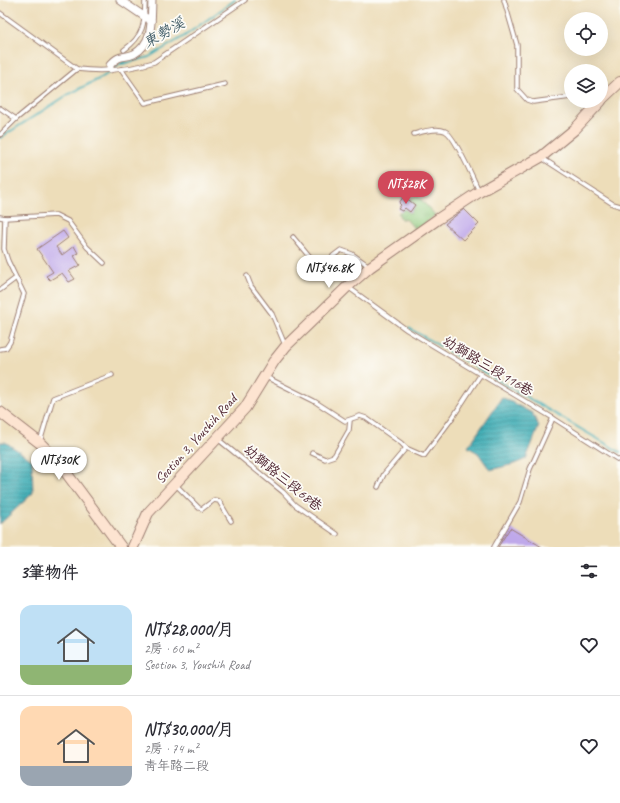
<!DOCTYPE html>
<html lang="zh-TW">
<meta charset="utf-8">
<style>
:root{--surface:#fff;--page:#f2f2f3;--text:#2b2b33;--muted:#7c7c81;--line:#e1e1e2;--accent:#d1495b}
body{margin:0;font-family:Caveat,"LXGW WenKai TC",sans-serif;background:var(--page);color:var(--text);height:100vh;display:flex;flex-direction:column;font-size:15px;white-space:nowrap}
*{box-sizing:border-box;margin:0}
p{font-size:13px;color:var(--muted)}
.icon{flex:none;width:22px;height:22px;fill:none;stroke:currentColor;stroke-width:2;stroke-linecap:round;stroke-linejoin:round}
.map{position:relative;height:547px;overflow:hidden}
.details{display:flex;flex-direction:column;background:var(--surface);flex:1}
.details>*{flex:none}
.buttons{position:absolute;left:564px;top:12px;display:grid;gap:8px}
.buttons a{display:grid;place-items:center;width:44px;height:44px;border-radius:50%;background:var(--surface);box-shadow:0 4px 16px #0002;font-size:20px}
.price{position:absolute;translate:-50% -34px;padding:0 9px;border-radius:14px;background:#fff;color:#222;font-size:13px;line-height:26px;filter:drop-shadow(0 1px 2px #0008)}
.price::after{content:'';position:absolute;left:50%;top:24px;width:12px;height:9px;margin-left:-6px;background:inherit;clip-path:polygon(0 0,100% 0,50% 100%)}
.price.current{background:var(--accent);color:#fff}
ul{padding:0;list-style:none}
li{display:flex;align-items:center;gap:12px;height:100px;padding:0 20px}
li+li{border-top:1px solid var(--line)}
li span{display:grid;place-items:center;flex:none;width:112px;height:80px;border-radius:12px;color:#555}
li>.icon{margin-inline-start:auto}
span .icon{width:48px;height:48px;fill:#fffc;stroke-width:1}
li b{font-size:17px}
h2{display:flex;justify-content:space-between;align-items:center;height:48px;padding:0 20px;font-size:17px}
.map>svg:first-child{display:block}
.grass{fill:url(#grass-tufts);stroke:#6e7555}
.water{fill:url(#water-rules);stroke:#426570}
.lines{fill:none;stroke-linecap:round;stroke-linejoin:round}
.stream{stroke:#3aabb4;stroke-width:2}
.building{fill:#bfa8ea}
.lane-casing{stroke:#9c7e72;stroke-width:5.5}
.street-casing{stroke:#9c7e72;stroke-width:9}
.secondary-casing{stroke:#9c7e72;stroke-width:12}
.lane{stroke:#fff;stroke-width:3.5}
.street{stroke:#fff;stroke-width:7}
.secondary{stroke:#fde4d1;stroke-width:10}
.labels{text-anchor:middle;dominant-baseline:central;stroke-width:3.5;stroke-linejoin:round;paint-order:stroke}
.street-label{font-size:14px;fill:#4a1f2b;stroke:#fdfcf7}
.water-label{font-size:15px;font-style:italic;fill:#435e69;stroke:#fdfcf7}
</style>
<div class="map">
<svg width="620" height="547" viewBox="0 0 620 547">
<defs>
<pattern id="grass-tufts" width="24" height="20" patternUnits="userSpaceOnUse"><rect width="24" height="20" fill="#93cb7f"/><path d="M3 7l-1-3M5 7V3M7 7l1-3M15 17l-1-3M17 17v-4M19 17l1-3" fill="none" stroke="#80ae6e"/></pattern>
<pattern id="water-rules" width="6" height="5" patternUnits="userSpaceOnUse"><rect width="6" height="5" fill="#3aabb4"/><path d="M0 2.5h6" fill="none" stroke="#338b93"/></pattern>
</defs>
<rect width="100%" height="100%" fill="#fdfcf7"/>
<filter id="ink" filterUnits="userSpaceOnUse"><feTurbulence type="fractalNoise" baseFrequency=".025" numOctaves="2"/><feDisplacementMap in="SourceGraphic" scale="8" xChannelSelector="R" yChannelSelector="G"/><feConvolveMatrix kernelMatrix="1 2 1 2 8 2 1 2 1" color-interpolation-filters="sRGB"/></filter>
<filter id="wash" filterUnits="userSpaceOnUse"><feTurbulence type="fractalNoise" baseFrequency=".012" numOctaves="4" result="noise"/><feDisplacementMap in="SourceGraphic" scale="16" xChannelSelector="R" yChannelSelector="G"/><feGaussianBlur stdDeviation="0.9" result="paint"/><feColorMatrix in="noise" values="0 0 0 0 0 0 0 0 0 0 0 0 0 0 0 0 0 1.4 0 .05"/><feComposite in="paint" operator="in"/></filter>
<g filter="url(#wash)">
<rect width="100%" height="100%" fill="#edddb9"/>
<polygon class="grass" points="417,195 435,215 416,231 407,220 401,219 398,213 405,209 410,213 416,205 409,200"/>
<g class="water">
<polygon points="502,397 532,413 539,426 526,459 514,464 490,470 478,453 468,447"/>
<polygon points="0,442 5,442 32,460 33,493 0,524"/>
</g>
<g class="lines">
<g class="stream">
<polyline points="122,64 149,57 183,37 235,0"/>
<polyline points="114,69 125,60"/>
<polyline points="0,138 69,94 101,78 110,72"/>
<polyline points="409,328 620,452"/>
</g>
</g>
<g id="blocks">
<g class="building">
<polygon points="404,196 415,205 410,212 405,208 402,211 398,209 401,205 399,203"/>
<polygon points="464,209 479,224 463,240 445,224"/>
<polygon points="63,231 68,238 56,247 62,255 74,246 78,253 74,256 80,265 69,271 75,279 69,282 62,273 50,280 46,276 53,272 37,249"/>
<polygon points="510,528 542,547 498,547"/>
</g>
</g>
</g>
<g filter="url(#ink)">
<use href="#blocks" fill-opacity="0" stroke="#9c7e72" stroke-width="1"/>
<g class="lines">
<defs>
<g id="lane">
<polyline points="504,0 517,45 517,89 527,100 533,102 571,97"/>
<polyline points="0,13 77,69 16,119 0,135"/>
<path d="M 124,50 C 144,36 145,23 145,0"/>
<path d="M 77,69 C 102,72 129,70 154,62 L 245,0"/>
<polyline points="121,69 145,103 225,84"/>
<polyline points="601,91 608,90"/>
<polyline points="0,108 16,119"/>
<path d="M 414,134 C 422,132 436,127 445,131 C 454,134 474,180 479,191"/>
<polyline points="542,158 613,204 620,206"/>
<polyline points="0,217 5,218 56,215 68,221 87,247 104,263"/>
<polyline points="293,237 321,271 333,256 341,250 352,254 369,266"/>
<polyline points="247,276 251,286 272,314 285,345"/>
<polyline points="348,287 407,330 553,418 620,461"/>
<polyline points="0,290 16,278"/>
<polyline points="0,349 6,348 10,342 24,294 8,261 4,249 5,218"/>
<polyline points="266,377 314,401 345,421 360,416 366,418 401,443 406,448 384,474 378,487"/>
<polyline points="219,440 283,492 295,505 337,534"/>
<polyline points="40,442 53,398 112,375"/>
<polyline points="406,448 424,456 453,417 481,374"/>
<polyline points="312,453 325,459 334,456 349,430 350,420"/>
<polyline points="176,485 199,508 202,509 214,500 219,501 231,521"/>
<polyline points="494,547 520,502 530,469 553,418"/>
</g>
<g id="street">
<polyline points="120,0 151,21"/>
<path d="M 110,69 L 110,65 C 121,53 123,59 134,54 C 154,43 151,19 152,0"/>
</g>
<g id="secondary">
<polyline points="601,100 620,82"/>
<polyline points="0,412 40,443 56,459 121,547"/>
<polyline points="133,547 148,513 245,408 274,361 286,346 347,287 370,267 438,219 479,192 541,157 575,129 601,101"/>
</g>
</defs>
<use href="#lane" class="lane-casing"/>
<use href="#street" class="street-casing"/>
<use href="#secondary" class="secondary-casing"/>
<use href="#lane" class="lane"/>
<use href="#street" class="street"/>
<use href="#secondary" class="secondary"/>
</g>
</g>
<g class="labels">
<g class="street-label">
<text transform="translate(488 366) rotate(31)">幼獅路三段116巷</text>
<text transform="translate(196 439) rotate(-48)">Section 3, Youshih Road</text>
<text transform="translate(283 478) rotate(39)">幼獅路三段68巷</text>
</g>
<g class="water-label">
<text transform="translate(164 33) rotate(-30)">東勢溪</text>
</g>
</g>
</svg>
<div class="buttons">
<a><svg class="icon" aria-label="locate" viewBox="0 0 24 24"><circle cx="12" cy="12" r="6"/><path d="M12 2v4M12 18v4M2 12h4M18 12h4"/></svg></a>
<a><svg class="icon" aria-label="layers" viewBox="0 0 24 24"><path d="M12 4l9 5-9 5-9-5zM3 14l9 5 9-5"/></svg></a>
</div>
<b class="price current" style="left:406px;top:205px">NT$28K</b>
<b class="price" style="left:329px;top:289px">NT$46.8K</b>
<b class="price" style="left:59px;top:481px">NT$30K</b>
</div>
<section class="details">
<h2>3筆物件<svg class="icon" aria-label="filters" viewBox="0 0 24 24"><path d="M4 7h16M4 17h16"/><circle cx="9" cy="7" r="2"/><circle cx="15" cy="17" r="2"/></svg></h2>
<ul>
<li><span style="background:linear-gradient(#bfe0f5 75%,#8fb573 0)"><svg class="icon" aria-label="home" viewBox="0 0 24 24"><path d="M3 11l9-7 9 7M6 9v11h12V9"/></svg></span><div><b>NT$28,000/月</b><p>2房 · 60 m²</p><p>Section 3, Youshih Road</p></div><svg class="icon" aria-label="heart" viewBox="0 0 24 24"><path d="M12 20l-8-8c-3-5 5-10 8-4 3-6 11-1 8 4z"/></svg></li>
<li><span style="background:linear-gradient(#ffd9b3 75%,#9aa5b1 0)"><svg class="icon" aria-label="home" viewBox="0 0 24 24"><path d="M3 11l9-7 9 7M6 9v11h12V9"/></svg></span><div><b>NT$30,000/月</b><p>2房 · 74 m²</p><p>青年路二段</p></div><svg class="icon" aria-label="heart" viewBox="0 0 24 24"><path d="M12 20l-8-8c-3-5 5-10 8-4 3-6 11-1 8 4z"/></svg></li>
</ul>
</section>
